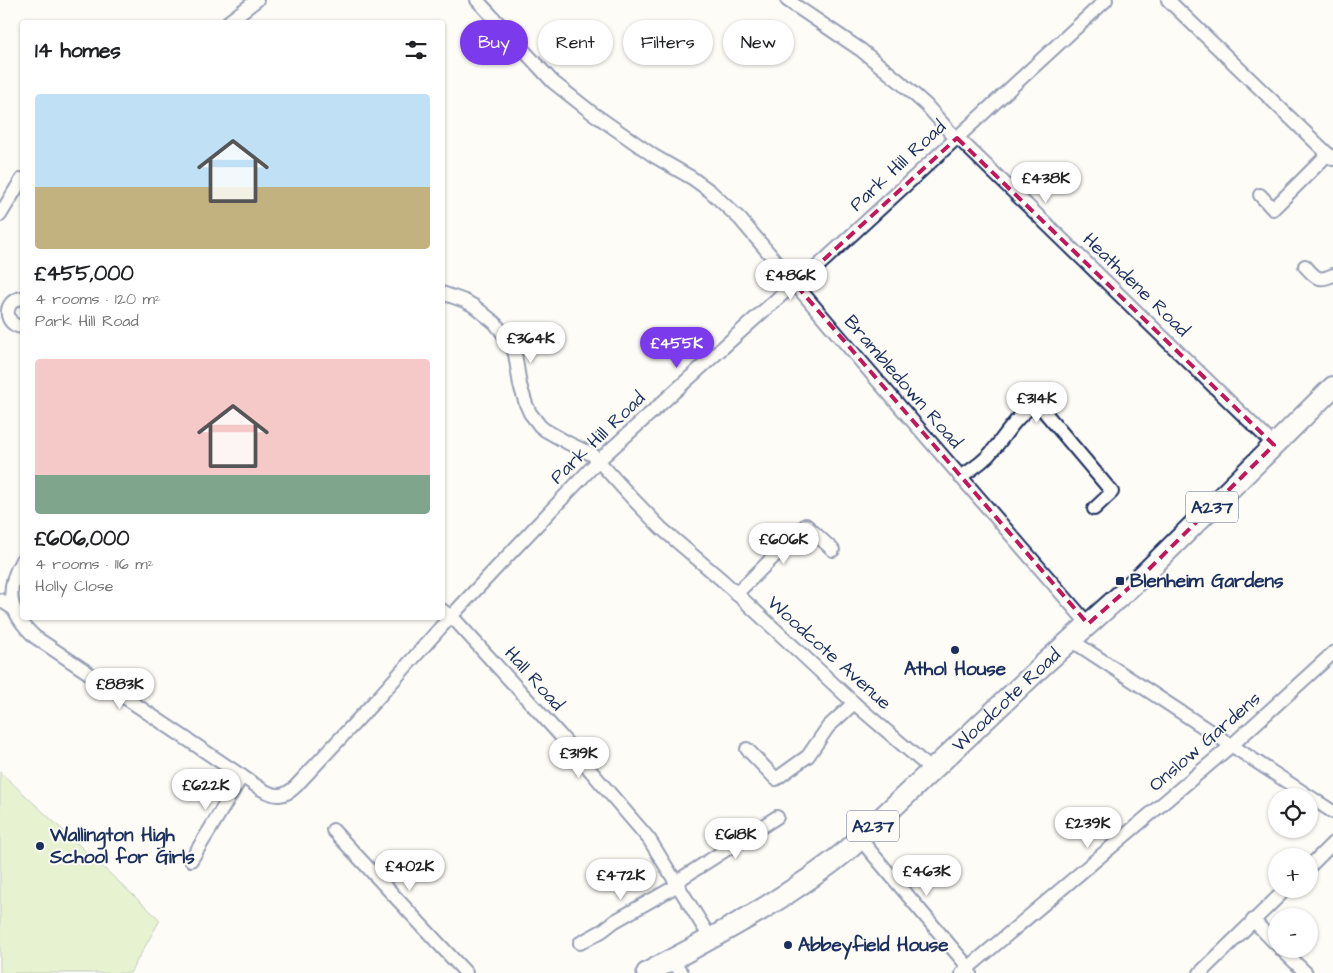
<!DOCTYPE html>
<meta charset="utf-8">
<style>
:root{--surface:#fff;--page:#f6f6f6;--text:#202124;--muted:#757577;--accent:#7c3aed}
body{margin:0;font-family:"Architects Daughter",sans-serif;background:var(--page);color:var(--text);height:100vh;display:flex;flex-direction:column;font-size:19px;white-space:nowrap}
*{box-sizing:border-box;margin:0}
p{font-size:16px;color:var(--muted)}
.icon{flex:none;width:28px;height:28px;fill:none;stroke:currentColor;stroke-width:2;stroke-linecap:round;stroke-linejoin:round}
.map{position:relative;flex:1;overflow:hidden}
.drawer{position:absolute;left:20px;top:20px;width:425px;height:600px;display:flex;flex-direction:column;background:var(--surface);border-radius:5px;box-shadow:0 1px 4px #0004}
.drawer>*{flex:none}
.guide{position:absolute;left:460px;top:20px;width:475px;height:45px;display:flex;gap:10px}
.tools{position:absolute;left:1268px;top:788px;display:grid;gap:10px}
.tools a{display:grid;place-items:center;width:50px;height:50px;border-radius:50%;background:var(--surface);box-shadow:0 1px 4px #0004;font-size:25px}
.price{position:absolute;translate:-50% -42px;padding:0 11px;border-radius:18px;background:#fff;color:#222;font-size:16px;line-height:32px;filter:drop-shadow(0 1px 2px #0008)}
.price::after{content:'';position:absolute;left:50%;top:30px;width:15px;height:11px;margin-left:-8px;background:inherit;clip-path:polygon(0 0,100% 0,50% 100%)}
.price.selected{background:var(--accent);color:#fff}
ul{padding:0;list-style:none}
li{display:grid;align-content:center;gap:10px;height:265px;padding:0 15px}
li span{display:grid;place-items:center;height:155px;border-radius:5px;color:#555}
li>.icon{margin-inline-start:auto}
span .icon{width:90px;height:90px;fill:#fffc;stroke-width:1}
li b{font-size:21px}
h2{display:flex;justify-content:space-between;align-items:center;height:60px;padding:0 15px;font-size:21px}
.tag{padding:0 18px;border-radius:22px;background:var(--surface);box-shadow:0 1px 4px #0004;font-size:18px;line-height:45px}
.tag.selected{background:var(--accent);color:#fff}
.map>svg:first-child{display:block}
.green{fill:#cce8a0;stroke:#748c7f}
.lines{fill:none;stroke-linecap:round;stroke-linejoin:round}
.street-casing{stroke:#1b2f5e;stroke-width:16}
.primary-casing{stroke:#1b2f5e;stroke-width:24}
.street{stroke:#fdfcf7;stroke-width:12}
.primary{stroke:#fdfcf7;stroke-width:20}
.marked{fill:none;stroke:#c2185b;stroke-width:4;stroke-dasharray:10 6;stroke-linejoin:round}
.poi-dot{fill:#1b2f5e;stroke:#fdfcf7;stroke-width:2}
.labels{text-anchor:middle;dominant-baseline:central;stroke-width:4;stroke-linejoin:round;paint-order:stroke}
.shield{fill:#fdfcf7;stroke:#5f6c8c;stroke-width:1}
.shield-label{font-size:18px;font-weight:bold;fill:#1b2f5e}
.street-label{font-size:19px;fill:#1b2f5e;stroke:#fdfcf7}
.poi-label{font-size:19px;font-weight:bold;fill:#1b2f5e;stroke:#fdfcf7;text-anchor:start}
</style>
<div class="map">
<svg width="1333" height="973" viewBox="0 0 1333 973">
<rect width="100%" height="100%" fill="#fdfcf7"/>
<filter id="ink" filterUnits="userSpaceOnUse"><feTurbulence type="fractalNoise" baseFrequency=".02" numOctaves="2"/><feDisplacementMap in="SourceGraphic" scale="10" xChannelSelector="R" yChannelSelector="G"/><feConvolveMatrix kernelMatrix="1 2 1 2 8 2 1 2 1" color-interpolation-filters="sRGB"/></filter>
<g filter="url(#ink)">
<polygon class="green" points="0,772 160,920 130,973 0,973"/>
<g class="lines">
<defs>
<g id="street">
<polyline points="477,0 553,82 591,112 624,135 654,156 692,178 710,191 740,219 846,344 1088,624"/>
<polyline points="787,0 861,50 899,81 926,105 951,133 962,142 1274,445"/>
<polyline points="1168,0 1333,159"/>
<polyline points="228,22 257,0"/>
<polyline points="1260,195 1273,209 1328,154"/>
<polyline points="0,215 22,179"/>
<path d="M 1305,266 C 1316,278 1318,282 1333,275"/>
<polyline points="442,293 465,301 474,306 495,323 502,332 513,348 515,354 520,385 526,404 530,413 540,426 545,430 568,443 593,455 632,498 661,528 722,580 854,703 932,770"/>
<path d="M 22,298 C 3,300 3,325 22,327"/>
<path d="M 960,477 C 973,469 985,461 994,449 C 1008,432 1017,415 1037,403 L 1112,492 L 1094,509"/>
<path d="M 22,560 C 4,591 9,613 35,637 L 261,789 C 275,797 284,798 296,786 L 377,699 L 442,626 L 500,564 L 598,461 L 750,323 L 786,291 L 804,279 L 1106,0"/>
<polyline points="736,594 806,525 833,550"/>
<polyline points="0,600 14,609"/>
<polyline points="442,610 456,621 559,734 649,839 711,939"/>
<polyline points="1071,640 1333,812"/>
<polyline points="747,749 776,779 808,756 828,727 854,703"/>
<polyline points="333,830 466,973"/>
<polyline points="860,839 964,962 970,973"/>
<polyline points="191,860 209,831 242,776"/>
<polyline points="1309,867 1333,843"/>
<polyline points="1253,920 1276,944"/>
<polyline points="580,943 602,931 615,921 678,885 682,878 777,817"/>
<polyline points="1281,949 1306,973"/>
<polyline points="671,960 682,973"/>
<polyline points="962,973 1232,745 1333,653"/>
<polyline points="1200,973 1286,889"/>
</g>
<g id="primary">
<path id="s1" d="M 647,973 C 717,935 788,899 850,848 L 1044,664 L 1140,578 L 1333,387"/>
</g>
</defs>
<use href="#street" class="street-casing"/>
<use href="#primary" class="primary-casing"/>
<use href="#street" class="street"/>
<use href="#primary" class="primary"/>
</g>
</g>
<path d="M0 0H1333V973H0ZM 957,138 L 1274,445 L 1140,578 L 1088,624 L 796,285 Z" fill="#fdfcf7" fill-opacity=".55" fill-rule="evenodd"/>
<path class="marked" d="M 957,138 L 1274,445 L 1140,578 L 1088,624 L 796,285 Z"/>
<g class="poi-dot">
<rect x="1115" y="576" width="10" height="10" rx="2.5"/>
<circle cx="955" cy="650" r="5"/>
<circle cx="40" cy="846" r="5"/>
<circle cx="788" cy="945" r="5"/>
</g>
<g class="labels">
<g class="shield">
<rect x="1186" y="491.5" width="52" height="31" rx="4"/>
<rect x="847" y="810.5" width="52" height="31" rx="4"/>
</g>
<g class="shield-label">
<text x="1212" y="507">A237</text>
<text x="873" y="826">A237</text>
</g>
<g class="street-label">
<text transform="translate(898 166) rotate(-43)">Park Hill Road</text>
<text transform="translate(1136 285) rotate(44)">Heathdene Road</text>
<text transform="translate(903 382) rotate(49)">Brambledown Road</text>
<text transform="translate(598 438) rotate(-44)">Park Hill Road</text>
<text transform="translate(829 653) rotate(42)">Woodcote Avenue</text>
<text transform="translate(534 679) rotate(48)">Hall Road</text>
<text stroke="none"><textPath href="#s1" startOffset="454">Woodcote Road</textPath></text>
<text transform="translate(1205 742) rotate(-41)">Onslow Gardens</text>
</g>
<g class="poi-label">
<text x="1130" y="581">Blenheim Gardens</text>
<text x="955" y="669" text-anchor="middle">Athol House</text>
<text x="50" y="835">Wallington High<tspan x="50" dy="22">School for Girls</tspan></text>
<text x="798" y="945">Abbeyfield House</text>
</g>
</g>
</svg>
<div class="tools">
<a><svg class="icon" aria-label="locate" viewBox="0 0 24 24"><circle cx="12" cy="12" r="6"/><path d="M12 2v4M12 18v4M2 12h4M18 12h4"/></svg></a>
<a>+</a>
<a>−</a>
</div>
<b class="price" style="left:1046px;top:204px">£438K</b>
<b class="price" style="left:791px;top:301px">£486K</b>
<b class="price" style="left:531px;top:364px">£364K</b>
<b class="price selected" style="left:677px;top:369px">£455K</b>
<b class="price" style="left:1037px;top:424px">£314K</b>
<b class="price" style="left:784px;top:565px">£606K</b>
<b class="price" style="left:120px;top:710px">£883K</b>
<b class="price" style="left:579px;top:779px">£319K</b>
<b class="price" style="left:206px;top:811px">£622K</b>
<b class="price" style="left:1088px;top:849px">£239K</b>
<b class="price" style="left:736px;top:860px">£618K</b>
<b class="price" style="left:410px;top:892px">£402K</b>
<b class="price" style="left:927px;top:897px">£463K</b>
<b class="price" style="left:621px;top:901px">£472K</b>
<div class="guide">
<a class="tag selected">Buy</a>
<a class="tag">Rent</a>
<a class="tag">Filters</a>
<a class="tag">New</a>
</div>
<section class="drawer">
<h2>14 homes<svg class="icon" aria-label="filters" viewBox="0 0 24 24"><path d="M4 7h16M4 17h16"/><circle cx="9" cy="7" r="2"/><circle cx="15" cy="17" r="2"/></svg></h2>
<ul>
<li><span style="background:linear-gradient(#bfe0f5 60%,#c2b280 0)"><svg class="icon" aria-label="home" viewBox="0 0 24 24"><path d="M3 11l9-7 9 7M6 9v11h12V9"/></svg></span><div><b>£455,000</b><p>4 rooms · 120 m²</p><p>Park Hill Road</p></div></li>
<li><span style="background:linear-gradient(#f6c9c9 75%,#7fa58c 0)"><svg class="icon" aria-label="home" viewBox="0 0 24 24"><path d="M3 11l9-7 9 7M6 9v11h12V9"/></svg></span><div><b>£606,000</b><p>4 rooms · 116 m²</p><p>Holly Close</p></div></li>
</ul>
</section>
</div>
